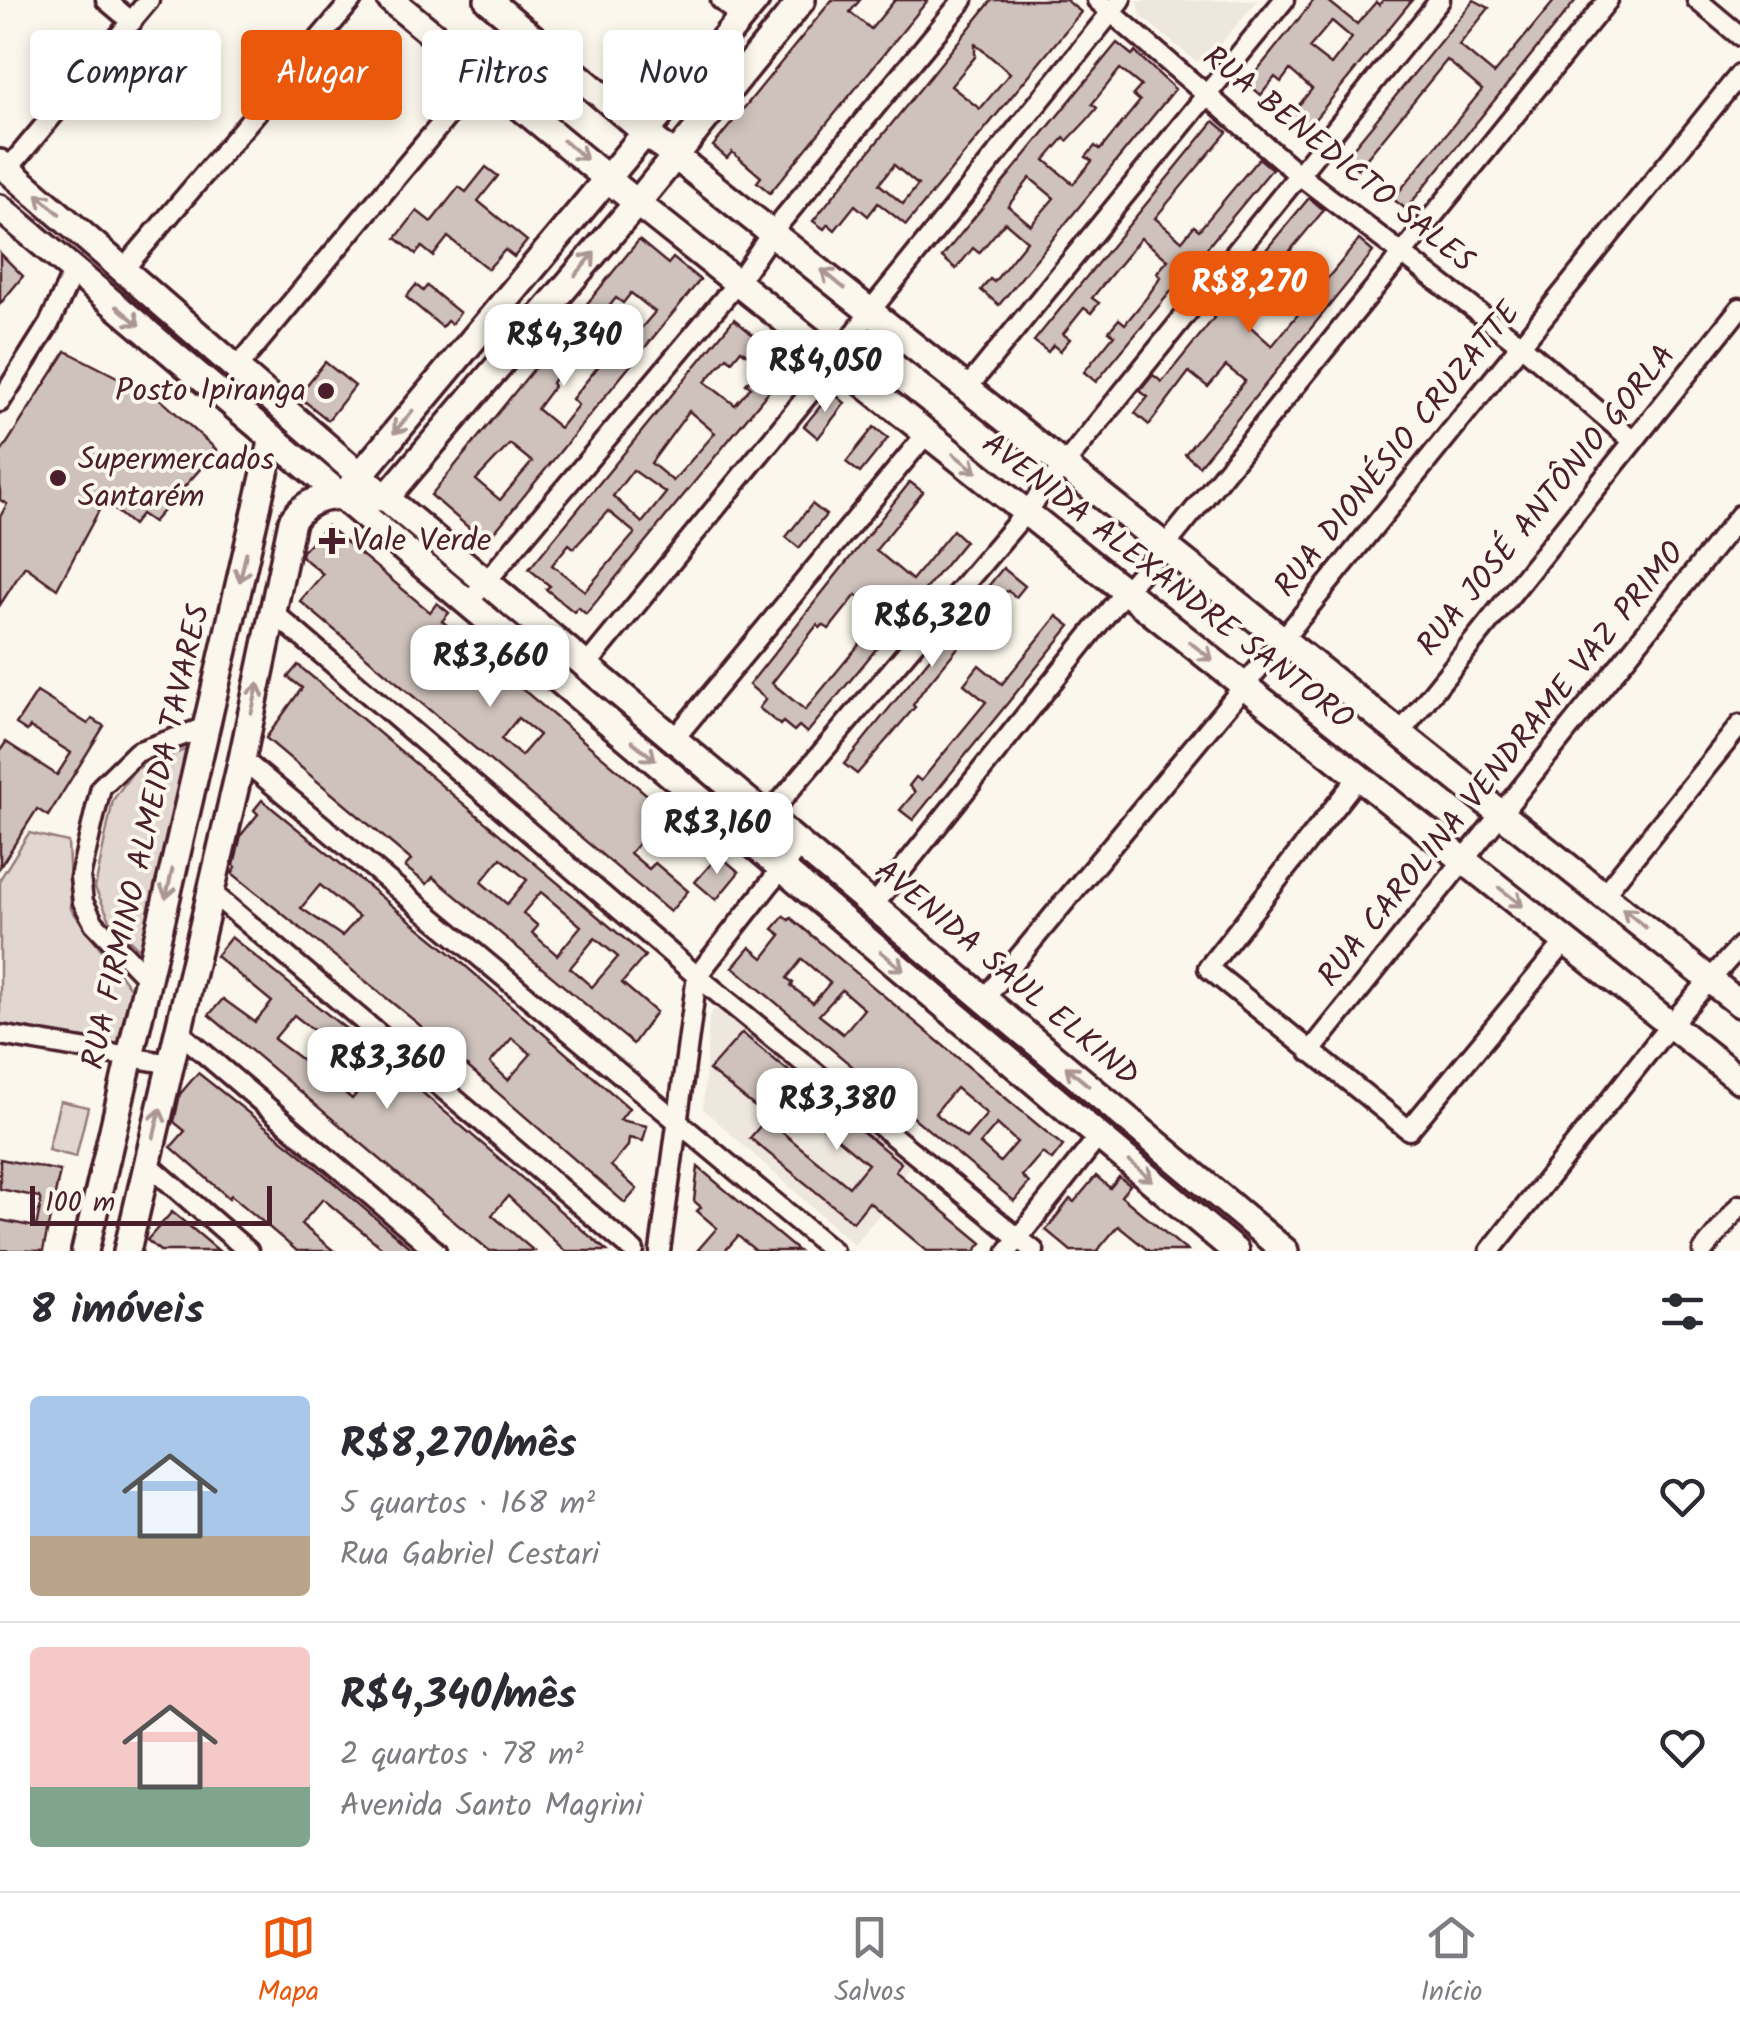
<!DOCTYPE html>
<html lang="pt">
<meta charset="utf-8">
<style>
:root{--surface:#fff;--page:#f7f7f7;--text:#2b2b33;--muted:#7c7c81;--line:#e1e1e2;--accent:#ea580c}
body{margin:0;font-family:Kalam,sans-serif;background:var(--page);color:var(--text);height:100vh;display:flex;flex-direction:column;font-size:38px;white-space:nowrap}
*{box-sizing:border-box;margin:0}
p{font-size:32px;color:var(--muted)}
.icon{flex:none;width:55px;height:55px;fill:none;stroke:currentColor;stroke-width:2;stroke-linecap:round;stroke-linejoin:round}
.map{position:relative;height:1251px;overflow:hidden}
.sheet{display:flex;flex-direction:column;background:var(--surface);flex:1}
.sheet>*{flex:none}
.top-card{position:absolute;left:30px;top:30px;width:1000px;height:90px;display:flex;gap:20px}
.scale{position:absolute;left:30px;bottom:25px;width:242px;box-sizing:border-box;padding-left:10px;border:5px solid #4a1f2b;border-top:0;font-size:28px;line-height:35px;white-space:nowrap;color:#4a1f2b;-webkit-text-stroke:8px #fbf7ec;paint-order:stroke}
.price{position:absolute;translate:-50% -85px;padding:0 22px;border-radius:20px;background:#fff;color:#222;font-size:32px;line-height:65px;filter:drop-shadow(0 2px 5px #0008)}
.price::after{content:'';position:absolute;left:50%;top:60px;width:30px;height:22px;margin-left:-15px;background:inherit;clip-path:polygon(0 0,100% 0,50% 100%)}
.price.selected{background:var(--accent);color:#fff}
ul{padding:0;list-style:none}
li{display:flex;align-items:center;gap:30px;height:250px;padding:0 30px}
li+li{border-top:2px solid var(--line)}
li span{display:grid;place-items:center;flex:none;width:280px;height:200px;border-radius:10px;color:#555}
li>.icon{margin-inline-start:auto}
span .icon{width:120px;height:120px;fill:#fffc;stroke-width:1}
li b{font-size:42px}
h2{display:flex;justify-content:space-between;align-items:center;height:120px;padding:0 30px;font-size:42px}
.chip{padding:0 35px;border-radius:10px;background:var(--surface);box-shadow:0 5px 15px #0003;font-size:35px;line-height:90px}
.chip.selected{background:var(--accent);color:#fff}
.tabs{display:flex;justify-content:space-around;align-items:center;height:140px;border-top:2px solid var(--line);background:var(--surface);font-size:28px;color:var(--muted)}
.tabs a{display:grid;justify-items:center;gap:5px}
.tabs .selected{color:var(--accent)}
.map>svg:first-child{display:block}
.built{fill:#eee7de}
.green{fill:#e2d7d0;stroke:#967b7e;stroke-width:2.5}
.building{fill:#cfc2bc;stroke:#4a1f2b;stroke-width:2.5;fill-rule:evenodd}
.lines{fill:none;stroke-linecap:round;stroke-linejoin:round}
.street-casing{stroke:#4a1f2b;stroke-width:25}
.secondary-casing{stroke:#4a1f2b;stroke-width:32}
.street{stroke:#fbf7ec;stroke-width:18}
.secondary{stroke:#fbf7ec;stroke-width:25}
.oneway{stroke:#ab9695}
.poi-dot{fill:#4a1f2b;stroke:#fbf7ec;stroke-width:4}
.labels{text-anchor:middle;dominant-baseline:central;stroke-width:8;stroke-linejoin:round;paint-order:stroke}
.street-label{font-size:32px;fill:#4a1f2b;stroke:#fbf7ec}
.poi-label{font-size:32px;fill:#4a1f2b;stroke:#fbf7ec;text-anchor:start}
</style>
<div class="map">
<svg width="1740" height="1251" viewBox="0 0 1740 1251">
<rect width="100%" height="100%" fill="#fbf7ec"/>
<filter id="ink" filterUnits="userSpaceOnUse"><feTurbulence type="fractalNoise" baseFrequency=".01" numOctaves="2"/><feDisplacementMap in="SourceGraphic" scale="20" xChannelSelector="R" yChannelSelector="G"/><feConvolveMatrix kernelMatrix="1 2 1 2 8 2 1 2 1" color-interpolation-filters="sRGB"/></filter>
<g filter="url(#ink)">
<g class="built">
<polygon points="1258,0 1204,63 1194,60 1141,16 1138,1"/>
<polygon points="725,1006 912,1164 880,1201 881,1212 854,1245 703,1109 709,1018 713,1010"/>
</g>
<g class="green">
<polygon points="187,749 141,951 111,922 95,888 113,800 135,769"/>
<polygon points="29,833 68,842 71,909 136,996 121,1050 0,1032 0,879"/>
<polygon points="60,1101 88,1107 76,1157 48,1150"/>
</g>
<g class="building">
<polygon points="832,0 860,0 850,12 871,29 895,0 928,0 770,193 757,182 761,177 732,152 727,158 713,146"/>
<path d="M 992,0 L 1066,0 L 1081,12 L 906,225 L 878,203 L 868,216 L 855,205 L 835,230 L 828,224 L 824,229 L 813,221 ZM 975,44 L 1010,73 L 980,109 L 951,86 L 975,57 ZM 894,165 L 918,185 L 903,204 L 879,184 Z"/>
<path d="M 1314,0 L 1327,0 L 1357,24 L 1376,2 L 1379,5 L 1383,0 L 1412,0 L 1306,130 L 1290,116 L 1312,89 L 1290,70 L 1281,82 L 1275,77 L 1261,95 L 1247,83 ZM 1332,21 L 1352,38 L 1331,65 L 1309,48 Z"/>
<polygon points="1474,0 1489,8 1459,45 1494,74 1555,0 1576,0 1406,209 1393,199 1482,90 1447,60 1358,169 1345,158"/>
<path d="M 1117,43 L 1132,55 L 1135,52 L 1175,89 L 999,305 L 981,290 L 990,279 L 994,282 L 1027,241 L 1005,222 L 979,253 L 973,248 L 956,269 L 942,257 ZM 1120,69 L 1141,86 L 1133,95 L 1140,101 L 1100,150 L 1095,146 L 1086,157 L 1092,161 L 1073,184 L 1045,160 L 1064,138 L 1067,141 L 1087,120 L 1097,108 L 1092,104 ZM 1030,178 L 1054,198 L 1031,225 L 1008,206 Z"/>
<polygon points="1214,121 1227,132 1155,218 1182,241 1194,226 1199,230 1259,158 1272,169 1096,382 1084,372 1114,335 1109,331 1119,319 1125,324 1147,297 1161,277 1157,273 1168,260 1141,238 1092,298 1099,303 1091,313 1084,308 1063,334 1070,339 1060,351 1053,345 1048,352 1034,341"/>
<polygon points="486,167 498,176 478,201 527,241 514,257 505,250 488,269 448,237 433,256 422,247 416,254 396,238 417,211 431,222 459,187 466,192"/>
<polygon points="1309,198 1324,210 1249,300 1256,305 1243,320 1272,346 1359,240 1373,252 1199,466 1185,454 1245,381 1226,366 1208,387 1189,372 1149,425 1135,413 1148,397 1140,391 1153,375 1162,382 1214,318 1212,315"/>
<path d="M 639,240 L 668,264 L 673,258 L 700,280 L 488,540 L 478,532 L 476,534 L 431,495 ZM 631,293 L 655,312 L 637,333 L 628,326 L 615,341 L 594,325 L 616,298 L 623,303 ZM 584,339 L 604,354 L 598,361 L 601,363 L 572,399 L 578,405 L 560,428 L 537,409 L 554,386 L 552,383 L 564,364 ZM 510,444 L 532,462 L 500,500 L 476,480 Z"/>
<polygon points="0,253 23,276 0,304"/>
<polygon points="416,285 423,291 427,286 460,313 451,324 447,321 442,327 406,297"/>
<path d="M 734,319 L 765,345 L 753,359 L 741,350 L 732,361 L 727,357 L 705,382 L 735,405 L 751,387 L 746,384 L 762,366 L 778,380 L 586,614 L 578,607 L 574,612 L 546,589 L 550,586 L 529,569 ZM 689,411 L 715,433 L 673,481 L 651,463 ZM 633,470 L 666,493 L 642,523 L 613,496 ZM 608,511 L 635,533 L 585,591 L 552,565 L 569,544 L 574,548 Z"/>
<polygon points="66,351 160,399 217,450 153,522 141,514 133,525 104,501 57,589 25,566 0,605 0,517 7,504 0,500 0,454"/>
<polygon points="325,362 355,386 328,420 298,396"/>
<polygon points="832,392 845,403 818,438 804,426"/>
<polygon points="874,427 888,438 860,473 846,462"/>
<path d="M 910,482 L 923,492 L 876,550 L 912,580 L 953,530 L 965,541 L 807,733 L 799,726 L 794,731 L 783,722 L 780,725 L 759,708 L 766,699 L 749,685 ZM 856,595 L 882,617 L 805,710 L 772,683 L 817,625 L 820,628 L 823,625 L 829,629 Z"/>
<polygon points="812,504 826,515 799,548 786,537"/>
<path d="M 327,526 L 430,612 L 437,603 L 449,613 L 442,621 L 474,648 L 482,638 L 508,660 L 500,670 L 685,827 L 668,848 L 648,832 L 630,853 L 649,869 L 655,863 L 688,891 L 670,912 L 300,601 L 323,574 L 301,556 L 302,551 ZM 518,718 L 539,735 L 521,756 L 501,739 Z"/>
<polygon points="1003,568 1025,586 1016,597 1008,591 1003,593 923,690 913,705 915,707 857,774 844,764"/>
<polygon points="1057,616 1070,626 913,820 900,810 915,792 909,786 916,777 921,781 986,702 964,684 979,665 1002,684"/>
<path d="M 298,665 L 645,956 L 622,983 L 656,1012 L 633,1044 L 433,877 L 427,884 L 405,867 L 411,860 L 266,738 L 302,688 L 288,677 ZM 501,858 L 527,880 L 507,904 L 481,882 ZM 541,892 L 581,926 L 557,955 L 532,933 L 538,926 L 523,913 ZM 595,938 L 618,957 L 592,987 L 570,968 Z"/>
<polygon points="37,692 88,724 92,719 104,726 48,816 37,809 0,867 0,751 6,742 57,775 71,753 30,727 27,731 16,724"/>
<path d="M 262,800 L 454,956 L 629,1108 L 620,1120 L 647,1126 L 643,1141 L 629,1138 L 628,1146 L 611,1166 L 637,1189 L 625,1203 L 416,1022 L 232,873 L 236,867 L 234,865 L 241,835 L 258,814 L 254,810 ZM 320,885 L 359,917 L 342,936 L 301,908 ZM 512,1038 L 531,1054 L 508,1080 L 490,1063 Z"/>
<polygon points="719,855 739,872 716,900 695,882"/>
<path d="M 784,916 L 789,920 L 791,918 L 1063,1146 L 1052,1160 L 1042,1153 L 1022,1176 L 1029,1183 L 1014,1201 L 733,967 L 750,947 L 763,958 L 781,935 L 773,929 ZM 802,959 L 830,983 L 813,1003 L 791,986 L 793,983 L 787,978 ZM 842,990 L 864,1009 L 843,1034 L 819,1015 ZM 956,1088 L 987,1114 L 966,1138 L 935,1113 ZM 997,1124 L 1017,1142 L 1000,1162 L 980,1144 Z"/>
<path d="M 231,937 L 381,1057 L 607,1251 L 565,1251 L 508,1196 L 492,1215 L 534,1251 L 490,1251 L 463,1229 L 209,1015 L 223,999 L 255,1022 L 272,1002 L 216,956 ZM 294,1015 L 333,1046 L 313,1068 L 274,1039 ZM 351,1057 L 372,1075 L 352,1099 L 331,1081 Z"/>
<polygon points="742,1033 901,1163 895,1171 982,1243 975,1251 927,1251 869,1202 853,1222 750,1138 766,1119 849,1187 868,1164 783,1094 765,1115 709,1070"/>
<polygon points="198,1073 299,1153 414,1251 386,1251 323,1199 301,1224 334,1251 297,1251 231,1195 229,1198 171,1147 185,1131 174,1122 180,1094"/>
<polygon points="0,1159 60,1171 43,1251 0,1250 0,1220 36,1227 41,1202 39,1197 0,1189"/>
<polygon points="698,1167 774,1231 798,1251 756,1251 738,1236 725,1251 697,1251 717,1228 697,1211 701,1207 694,1201"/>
<polygon points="1096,1176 1110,1188 1119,1177 1130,1185 1121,1196 1187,1251 1149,1251 1118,1226 1097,1251 1071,1251 1046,1230 1070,1199 1074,1202"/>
<polygon points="172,1212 188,1225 219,1251 160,1251 147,1240"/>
</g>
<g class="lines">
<defs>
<g id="street">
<polyline points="106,0 132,22"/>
<polyline points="721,0 742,17"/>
<polyline points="1097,0 1298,174 1521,345 1633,441"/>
<polyline points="1697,0 1740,36"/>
<polyline points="8,169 149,0"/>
<polyline points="123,270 352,0"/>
<polyline points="236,369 482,75"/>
<polyline points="968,387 1284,0"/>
<polyline points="0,402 49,324 74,270"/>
<polyline points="469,602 737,283 773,231 963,0"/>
<polyline points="274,613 697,976 1034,1251"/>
<polyline points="586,666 836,361 871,310 1121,0"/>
<polyline points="1401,732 1740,308"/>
<polyline points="674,739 927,433"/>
<polyline points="242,759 833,1251"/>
<polyline points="1359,776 1208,968 1409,1130 1566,941"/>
<polyline points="767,817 1026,512 1440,0"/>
<polyline points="210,891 634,1251"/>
<polyline points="1604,894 1740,725"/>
<polyline points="873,906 1125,591 1166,545 1608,0"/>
<polyline points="148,979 94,923 83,902 80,877 101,787 137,752 206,727"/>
<polyline points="984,999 1283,639 1740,74"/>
<polyline points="179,1032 436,1251"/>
<polyline points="0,1035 171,1064"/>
<polyline points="1310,1052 1740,515"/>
<polyline points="148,1164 248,1251"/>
<polyline points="660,1251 697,976 800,845"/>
<polyline points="1008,1251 1099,1136"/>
<polyline points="1490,1251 1670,1025 1740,946"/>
<polyline points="1703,1251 1740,1205"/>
</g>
<g id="secondary">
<polyline points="391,0 637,203 1740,1080"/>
<polyline points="488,0 646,133 1740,1004"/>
<polyline points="0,163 386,498 1285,1251"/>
<polyline points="0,208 1235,1251"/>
<polyline points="351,486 756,0"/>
<polyline points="85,1251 273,438"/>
<path d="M 127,1251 L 242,759 L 292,521 C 314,487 349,498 386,498 L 637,203 L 802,0"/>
</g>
</defs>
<use href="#street" class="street-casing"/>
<use href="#secondary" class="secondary-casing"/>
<use href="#street" class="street"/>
<use href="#secondary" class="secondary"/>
</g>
<defs><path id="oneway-shaft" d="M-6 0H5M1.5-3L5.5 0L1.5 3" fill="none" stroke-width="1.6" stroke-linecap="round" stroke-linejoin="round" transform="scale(2.5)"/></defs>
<g class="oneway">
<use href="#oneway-shaft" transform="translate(575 150) rotate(39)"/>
<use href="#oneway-shaft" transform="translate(48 204) rotate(-139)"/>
<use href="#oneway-shaft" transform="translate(585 264) rotate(-50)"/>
<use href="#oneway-shaft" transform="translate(833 279) rotate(-141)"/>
<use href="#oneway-shaft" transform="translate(128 316) rotate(40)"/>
<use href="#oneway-shaft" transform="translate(403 422) rotate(130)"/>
<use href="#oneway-shaft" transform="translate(965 463) rotate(38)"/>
<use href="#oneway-shaft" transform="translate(243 567) rotate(103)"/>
<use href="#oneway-shaft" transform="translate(1201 651) rotate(38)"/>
<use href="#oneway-shaft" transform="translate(255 698) rotate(-77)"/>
<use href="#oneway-shaft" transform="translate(644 751) rotate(40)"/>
<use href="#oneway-shaft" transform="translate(169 884) rotate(103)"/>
<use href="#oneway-shaft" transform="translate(1511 897) rotate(38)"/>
<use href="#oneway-shaft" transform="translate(1634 918) rotate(-141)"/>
<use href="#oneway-shaft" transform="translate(892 961) rotate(40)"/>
<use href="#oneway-shaft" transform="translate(1077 1076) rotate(-140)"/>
<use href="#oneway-shaft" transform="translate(157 1123) rotate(-77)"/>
<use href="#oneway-shaft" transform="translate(1141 1171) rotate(40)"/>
</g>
</g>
<g class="poi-dot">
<circle cx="326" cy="391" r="10"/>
<circle cx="58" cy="478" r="10"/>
<path d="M327 526h10v10h10v10h-10v10h-10v-10h-10v-10h10z"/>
</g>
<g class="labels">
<g class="street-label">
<text transform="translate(1338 160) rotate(39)">RUA BENEDICTO SALES</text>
<text transform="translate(1398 450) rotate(-51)">RUA DIONÉSIO CRUZATTE</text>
<text transform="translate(1547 501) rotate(-51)">RUA JOSÉ ANTÔNIO GORLA</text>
<text transform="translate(1167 582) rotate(38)">AVENIDA ALEXANDRE SANTORO</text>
<text transform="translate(1502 765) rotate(-51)">RUA CAROLINA VENDRAME VAZ PRIMO</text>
<text transform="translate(147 837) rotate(-77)">RUA FIRMINO ALMEIDA TAVARES</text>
<text transform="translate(1006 974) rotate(40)">AVENIDA SAUL ELKIND</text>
</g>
<g class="poi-label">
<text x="306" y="391" text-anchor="end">Posto Ipiranga</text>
<text x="78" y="460">Supermercados<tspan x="78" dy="37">Santarém</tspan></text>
<text x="352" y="541">Vale Verde</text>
</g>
</g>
</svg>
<div class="scale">100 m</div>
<b class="price selected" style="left:1249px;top:336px">R$8,270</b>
<b class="price" style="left:564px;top:389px">R$4,340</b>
<b class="price" style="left:825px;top:415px">R$4,050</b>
<b class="price" style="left:932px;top:670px">R$6,320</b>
<b class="price" style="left:490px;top:710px">R$3,660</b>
<b class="price" style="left:717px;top:877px">R$3,160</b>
<b class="price" style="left:387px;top:1112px">R$3,360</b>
<b class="price" style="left:837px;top:1153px">R$3,380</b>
<div class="top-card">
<a class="chip">Comprar</a>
<a class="chip selected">Alugar</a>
<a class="chip">Filtros</a>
<a class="chip">Novo</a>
</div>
</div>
<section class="sheet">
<h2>8 imóveis<svg class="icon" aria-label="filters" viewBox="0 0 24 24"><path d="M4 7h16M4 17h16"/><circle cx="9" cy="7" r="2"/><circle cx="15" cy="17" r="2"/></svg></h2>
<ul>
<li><span style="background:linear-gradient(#a9c7e8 70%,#b9a48a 0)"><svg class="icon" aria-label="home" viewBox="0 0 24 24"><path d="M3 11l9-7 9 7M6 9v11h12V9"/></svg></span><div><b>R$8,270/mês</b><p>5 quartos · 168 m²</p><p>Rua Gabriel Cestari</p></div><svg class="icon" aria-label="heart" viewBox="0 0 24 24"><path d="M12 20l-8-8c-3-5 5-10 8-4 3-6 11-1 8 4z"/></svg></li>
<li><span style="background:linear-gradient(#f6c9c9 70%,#7fa58c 0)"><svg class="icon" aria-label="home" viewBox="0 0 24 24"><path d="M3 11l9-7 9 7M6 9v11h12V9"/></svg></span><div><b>R$4,340/mês</b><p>2 quartos · 78 m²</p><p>Avenida Santo Magrini</p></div><svg class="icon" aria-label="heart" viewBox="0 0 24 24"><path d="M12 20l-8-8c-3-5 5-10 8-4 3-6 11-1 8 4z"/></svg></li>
</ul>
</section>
<nav class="tabs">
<a class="selected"><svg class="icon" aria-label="map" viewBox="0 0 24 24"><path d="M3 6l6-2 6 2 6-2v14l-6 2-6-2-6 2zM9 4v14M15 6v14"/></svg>Mapa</a>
<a><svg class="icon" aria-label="saved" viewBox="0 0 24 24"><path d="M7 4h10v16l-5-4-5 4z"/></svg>Salvos</a>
<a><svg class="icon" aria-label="home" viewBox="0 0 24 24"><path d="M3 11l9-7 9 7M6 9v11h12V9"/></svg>Início</a>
</nav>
